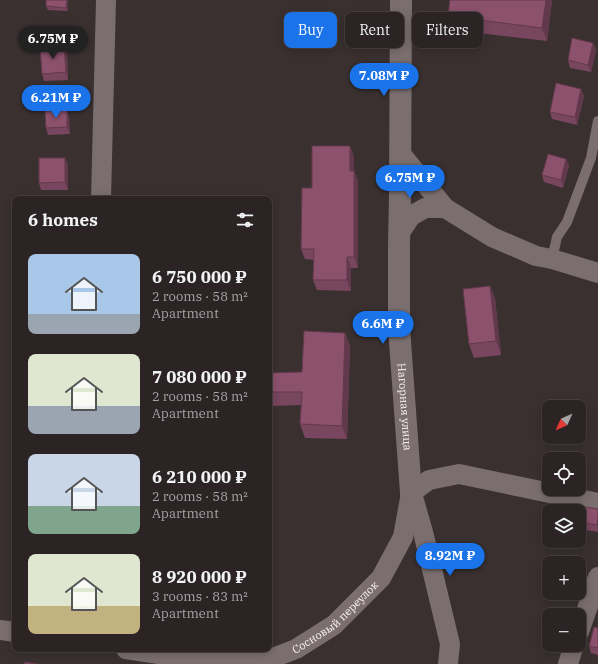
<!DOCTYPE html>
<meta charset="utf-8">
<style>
:root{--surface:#2c2424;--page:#383031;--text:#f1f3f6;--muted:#a6a4a6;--line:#484141;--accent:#1a73e8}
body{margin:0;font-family:"IBM Plex Serif",serif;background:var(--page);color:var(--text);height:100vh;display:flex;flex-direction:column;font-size:15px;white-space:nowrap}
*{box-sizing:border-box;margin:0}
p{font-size:13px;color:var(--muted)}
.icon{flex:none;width:22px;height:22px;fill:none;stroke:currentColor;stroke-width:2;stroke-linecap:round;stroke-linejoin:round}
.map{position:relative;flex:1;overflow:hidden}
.sheet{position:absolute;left:12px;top:196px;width:260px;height:456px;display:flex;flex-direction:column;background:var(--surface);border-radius:8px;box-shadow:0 2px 10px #0003,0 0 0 1px var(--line)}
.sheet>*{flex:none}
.guide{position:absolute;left:284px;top:12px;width:254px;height:36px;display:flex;gap:8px}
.needle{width:26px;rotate:225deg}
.buttons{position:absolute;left:542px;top:400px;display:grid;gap:8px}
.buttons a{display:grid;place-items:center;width:44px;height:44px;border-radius:8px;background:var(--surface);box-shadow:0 2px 10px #0003,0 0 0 1px var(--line);font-size:20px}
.price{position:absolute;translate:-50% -34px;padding:0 9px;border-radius:14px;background:var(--accent);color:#fff;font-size:13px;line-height:26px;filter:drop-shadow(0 1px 2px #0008)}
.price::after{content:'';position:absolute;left:50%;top:24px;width:12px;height:9px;margin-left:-6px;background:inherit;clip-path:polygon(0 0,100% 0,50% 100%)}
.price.active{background:#222;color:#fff}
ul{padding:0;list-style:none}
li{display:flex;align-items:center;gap:12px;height:100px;padding:0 16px}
li span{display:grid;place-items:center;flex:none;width:112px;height:80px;border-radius:8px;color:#555}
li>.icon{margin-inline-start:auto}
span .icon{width:48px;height:48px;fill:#fffc;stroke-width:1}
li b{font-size:17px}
h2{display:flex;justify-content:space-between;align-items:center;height:48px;padding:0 16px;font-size:17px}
.chip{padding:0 14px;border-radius:8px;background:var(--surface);box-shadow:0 2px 10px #0003,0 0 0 1px var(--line);font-size:14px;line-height:36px}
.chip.active{background:var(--accent);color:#fff}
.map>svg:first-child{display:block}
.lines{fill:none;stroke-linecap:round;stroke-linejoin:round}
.service{stroke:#7a6e6e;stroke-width:10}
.minor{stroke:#7a6e6e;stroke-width:20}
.tertiary{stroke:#7a6e6e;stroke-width:22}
.wall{fill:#78465e}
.shaded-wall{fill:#62394c}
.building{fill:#8c516d;stroke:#62394c}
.labels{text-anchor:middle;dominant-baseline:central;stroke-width:3.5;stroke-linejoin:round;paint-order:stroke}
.street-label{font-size:11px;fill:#faf3f3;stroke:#1e1a19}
</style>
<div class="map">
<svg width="598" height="664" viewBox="0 0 598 664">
<rect width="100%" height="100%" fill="#3a3030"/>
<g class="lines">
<polyline class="service" points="552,259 557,237 567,222 591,158 598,121"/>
<g class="minor">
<polyline points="401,154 445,208 492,237 536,256 552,259 598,273"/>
<polyline points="101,199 106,0"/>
<polyline points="399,234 411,216 425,208 445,208"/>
<polyline points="411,493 429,480 459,474 598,503"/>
<polyline points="413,497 423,532 450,644 448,664"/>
<polyline points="0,630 15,632"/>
<polyline points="579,632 598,577"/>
<path id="s1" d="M 126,649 L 216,663 L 262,662 L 296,649 L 334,625 L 381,578 L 403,537 L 411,493"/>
<polyline points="568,664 574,645"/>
</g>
<path class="tertiary" id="s2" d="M 401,0 L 400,195 L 399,246 L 399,328 L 411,493"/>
</g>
<g class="wall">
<polygon points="46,0 68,0 68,11 48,10 46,6"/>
<polygon points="450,0 552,0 547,41 453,30 448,16"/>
<polygon points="593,43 596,50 591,72 570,68 568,60"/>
<polygon points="64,46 67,53 68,80 44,81 42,74"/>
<polygon points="581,89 584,96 577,125 552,119 550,112"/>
<polygon points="69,117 70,134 48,135 46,128"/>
<polygon points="350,146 354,157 354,171 358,181 358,268 351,268 351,291 317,290 313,280 314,260 305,259 301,249 312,188"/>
<polygon points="65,158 68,165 68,190 41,190 39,183"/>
<polygon points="566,159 569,166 563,188 544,182 542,175"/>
<polygon points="490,286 495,299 501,355 474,358 469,344"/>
<polygon points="345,333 350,346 347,439 305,438 300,424 301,405 269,406 269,373 302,372"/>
<polygon points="598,509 598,532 579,529 579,511"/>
<polygon points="598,628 598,655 591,653 589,646"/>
</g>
<g class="shaded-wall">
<polygon points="67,0 68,0 68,11 66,8"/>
<polygon points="546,0 552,0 547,41 542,28"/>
<polygon points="593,43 596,50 591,72 588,65"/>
<polygon points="64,46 67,53 68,80 66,72"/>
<polygon points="581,89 584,96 577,125 575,117"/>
<polygon points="67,110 69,117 70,134 67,127"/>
<polygon points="350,146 354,157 354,181 350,171"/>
<polygon points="65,158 68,165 68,190 65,182"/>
<polygon points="566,159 569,166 563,188 561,180"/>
<polygon points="354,171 358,181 358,268 354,257"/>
<polygon points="347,257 351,268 351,291 347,280"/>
<polygon points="490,286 495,299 501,355 496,341"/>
<polygon points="345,333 350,346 347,439 342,426"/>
<polygon points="598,516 598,529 597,525"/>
</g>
<g class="building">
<polygon points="46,0 67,0 66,8 46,6"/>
<polygon points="450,0 546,0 542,28 448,16"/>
<polygon points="572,38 593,43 588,65 568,60"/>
<polygon points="64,46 66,72 42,74 40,47"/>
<polygon points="556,83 581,89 575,117 550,112"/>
<polygon points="67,110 67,127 46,128 45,111"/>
<polygon points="312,146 350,146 350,171 354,171 354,257 347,257 347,280 313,280 314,249 301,249 302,188 312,188"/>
<polygon points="548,154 566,159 561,180 542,175"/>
<polygon points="39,158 65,158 65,182 39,183"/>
<polygon points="490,286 496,341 469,344 463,289"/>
<polygon points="304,331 345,333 342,426 300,424 302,392 269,392 269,373 302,372"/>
<polygon points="577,506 598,509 598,516 597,525 579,522 579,511 576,511"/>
<polygon points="594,627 598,628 598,648 589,646"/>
<polygon points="25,662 37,664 24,664"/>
</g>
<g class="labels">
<g class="street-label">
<text stroke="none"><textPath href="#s2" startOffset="407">Нагорная улица</textPath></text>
<text stroke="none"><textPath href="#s1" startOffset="224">Сосновый переулок</textPath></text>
</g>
</g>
</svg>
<div class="buttons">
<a><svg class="needle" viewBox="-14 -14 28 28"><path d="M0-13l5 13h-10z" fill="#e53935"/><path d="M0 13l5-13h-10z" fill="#a6a4a6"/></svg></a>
<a><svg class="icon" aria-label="locate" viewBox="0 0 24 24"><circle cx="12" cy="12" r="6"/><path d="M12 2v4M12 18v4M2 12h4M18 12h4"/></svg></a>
<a><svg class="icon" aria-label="layers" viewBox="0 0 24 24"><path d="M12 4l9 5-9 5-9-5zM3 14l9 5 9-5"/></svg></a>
<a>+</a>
<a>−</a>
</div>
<b class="price active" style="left:53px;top:60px">6.75M ₽</b>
<b class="price" style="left:384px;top:97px">7.08M ₽</b>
<b class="price" style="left:56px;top:119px">6.21M ₽</b>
<b class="price" style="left:410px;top:199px">6.75M ₽</b>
<b class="price" style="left:383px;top:345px">6.6M ₽</b>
<b class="price" style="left:450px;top:577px">8.92M ₽</b>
<div class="guide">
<a class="chip active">Buy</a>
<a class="chip">Rent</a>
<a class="chip">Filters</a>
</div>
<section class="sheet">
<h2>6 homes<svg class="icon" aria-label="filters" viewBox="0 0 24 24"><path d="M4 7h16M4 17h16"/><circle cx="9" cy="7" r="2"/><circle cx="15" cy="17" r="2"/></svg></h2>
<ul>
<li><span style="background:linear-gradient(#a9c7e8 75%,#9aa5b1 0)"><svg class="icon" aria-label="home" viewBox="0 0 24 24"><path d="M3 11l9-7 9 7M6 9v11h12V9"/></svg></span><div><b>6 750 000 ₽</b><p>2 rooms · 58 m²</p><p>Apartment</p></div></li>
<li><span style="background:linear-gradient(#dfe7d0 65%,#9aa5b1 0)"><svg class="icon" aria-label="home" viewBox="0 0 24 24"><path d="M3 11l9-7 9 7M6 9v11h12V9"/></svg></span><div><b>7 080 000 ₽</b><p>2 rooms · 58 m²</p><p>Apartment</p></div></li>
<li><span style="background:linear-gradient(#c9d6e8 65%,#7fa58c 0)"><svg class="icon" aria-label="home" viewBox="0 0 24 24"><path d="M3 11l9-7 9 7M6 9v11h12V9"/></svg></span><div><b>6 210 000 ₽</b><p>2 rooms · 58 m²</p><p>Apartment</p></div></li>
<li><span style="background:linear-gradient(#dfe7d0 65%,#c2b280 0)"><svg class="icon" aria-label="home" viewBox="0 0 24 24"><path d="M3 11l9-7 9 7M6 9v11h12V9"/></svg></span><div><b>8 920 000 ₽</b><p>3 rooms · 83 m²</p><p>Apartment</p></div></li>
</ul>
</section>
</div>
